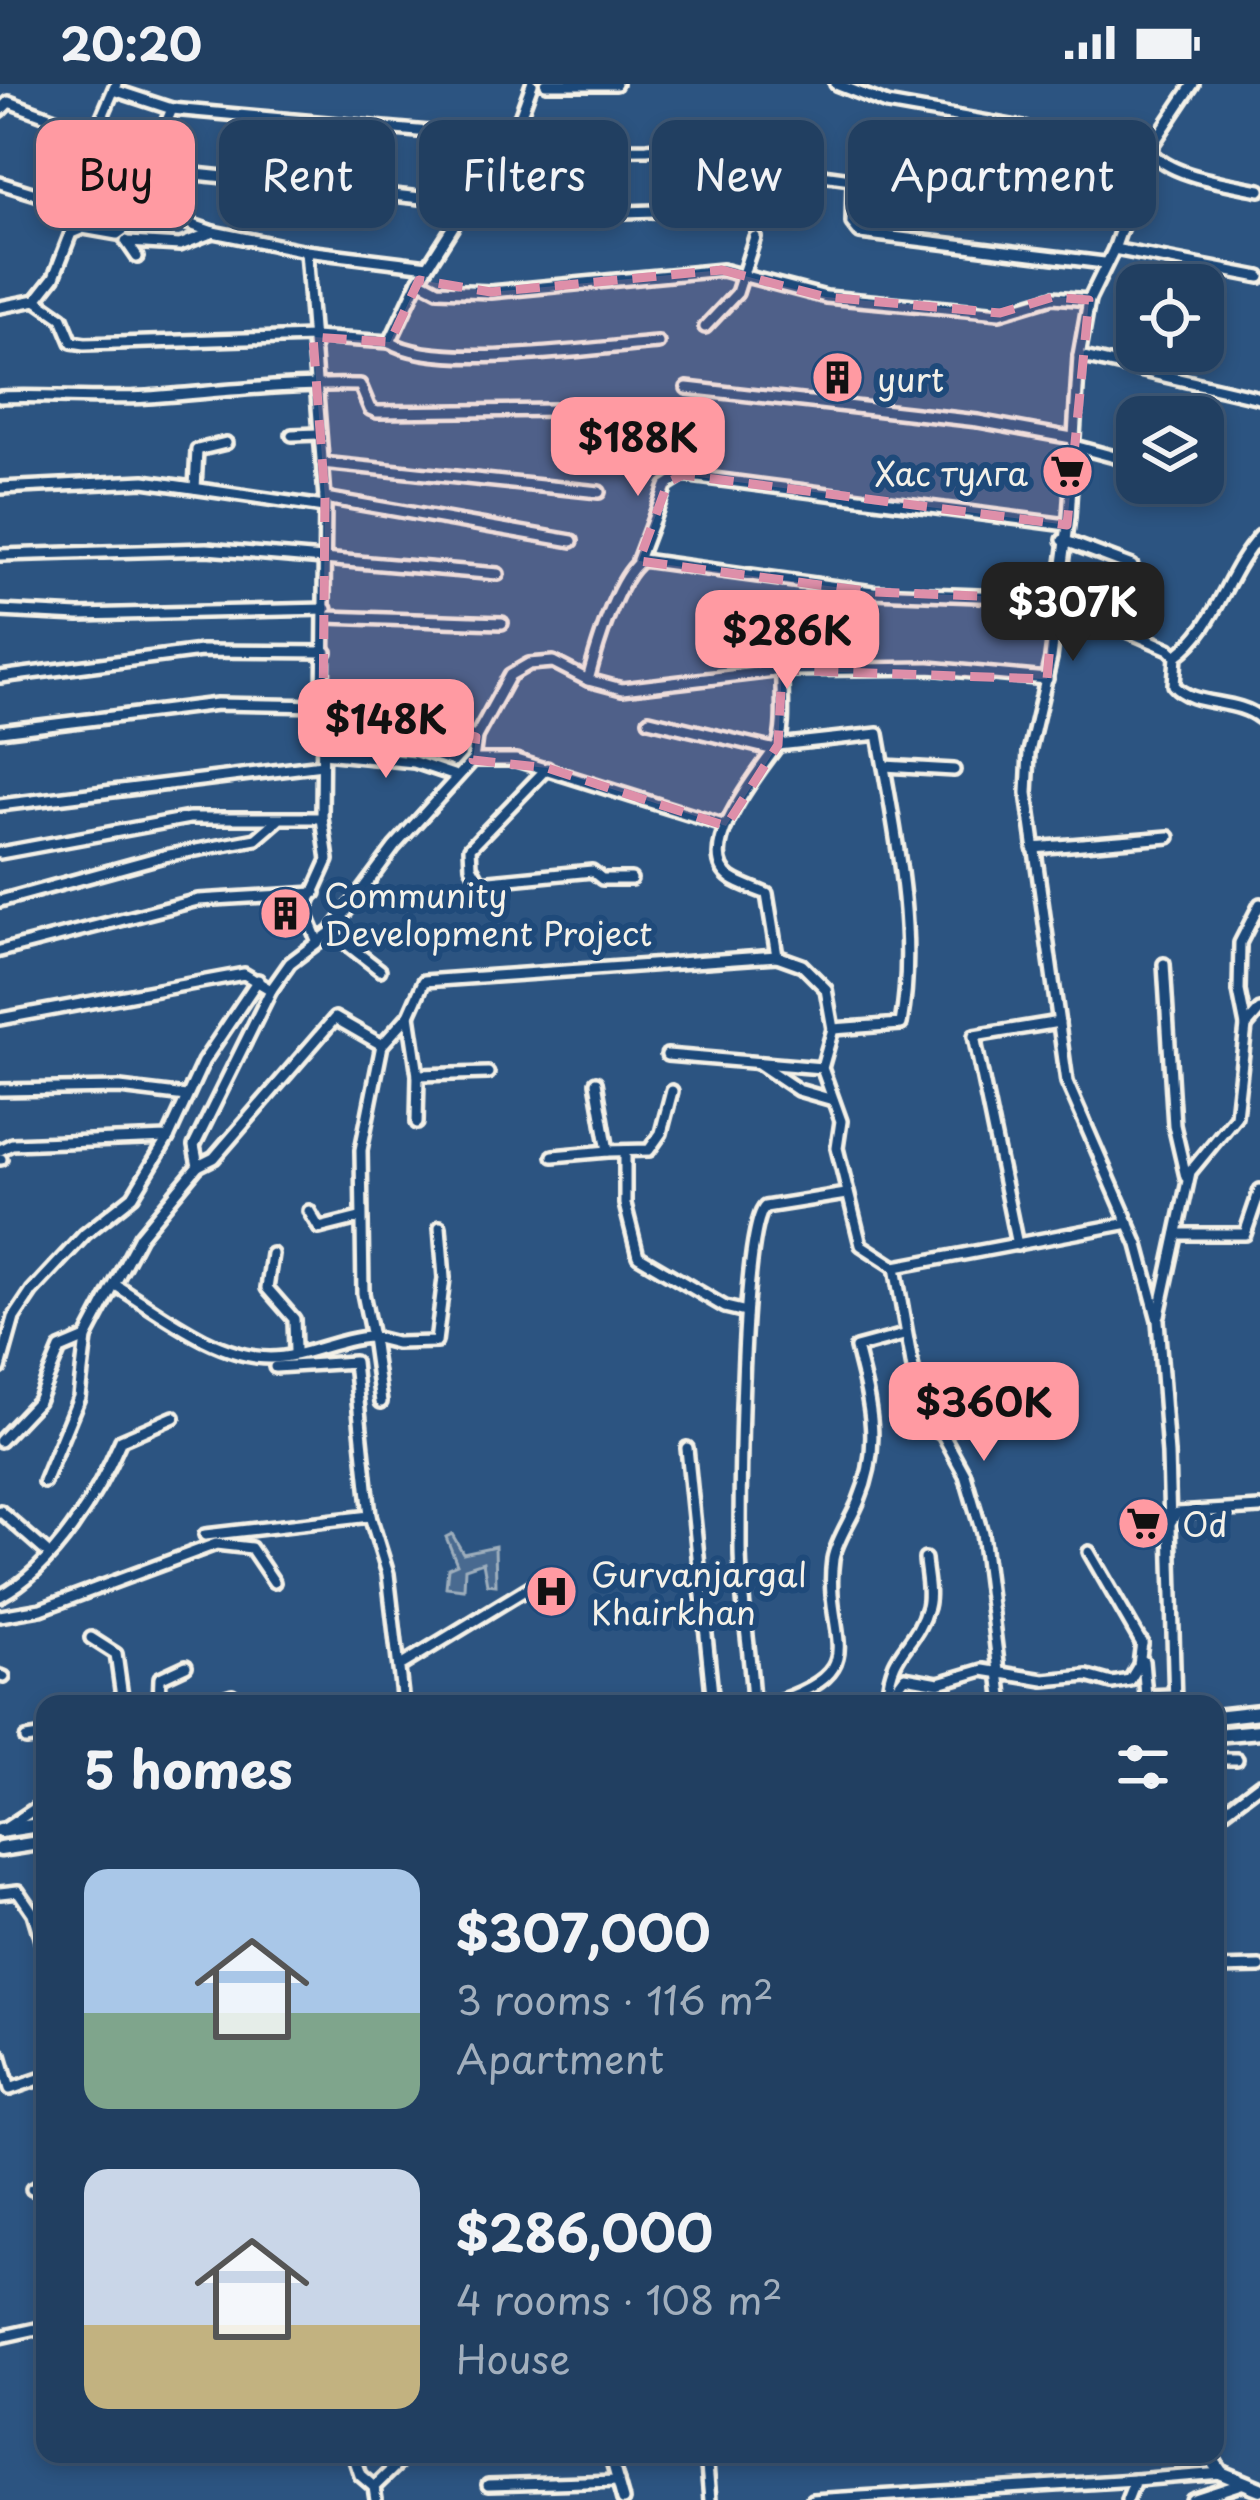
<!DOCTYPE html>
<meta charset="utf-8">
<style>
:root{--surface:#213f61;--page:#2d4a6a;--text:#f1f3f6;--muted:#a2afbd;--line:#3e5876;--accent:#ff9aa2}
body{margin:0;font-family:"Playpen Sans",sans-serif;background:var(--page);color:var(--text);height:100vh;display:flex;flex-direction:column;font-size:45px;white-space:nowrap}
*{box-sizing:border-box;margin:0}
p{font-size:39px;color:var(--muted)}
.icon{flex:none;width:66px;height:66px;fill:none;stroke:currentColor;stroke-width:2;stroke-linecap:round;stroke-linejoin:round}
.map{position:relative;flex:1;overflow:hidden}
.sheet{position:absolute;left:36px;top:1611px;width:1188px;height:768px;display:flex;flex-direction:column;background:var(--surface);border-radius:24px;box-shadow:0 6px 18px #0003,0 0 0 3px var(--line)}
.sheet>*{flex:none}
.guide{position:absolute;left:36px;top:36px;width:1188px;height:108px;display:flex;gap:24px}
.fabs{position:absolute;left:1116px;top:180px;display:grid;gap:24px}
.fabs a{display:grid;place-items:center;width:108px;height:108px;border-radius:24px;background:var(--surface);box-shadow:0 6px 18px #0003,0 0 0 3px var(--line);font-size:60px}
.price{position:absolute;translate:-50% -102px;padding:0 27px;border-radius:24px;background:var(--accent);color:#111;font-size:39px;line-height:78px;filter:drop-shadow(0 3px 6px #0008)}
.price::after{content:'';position:absolute;left:50%;top:72px;width:36px;height:27px;margin-left:-18px;background:inherit;clip-path:polygon(0 0,100% 0,50% 100%)}
.price.selected{background:#222;color:#fff}
ul{padding:0;list-style:none}
li{display:flex;align-items:center;gap:36px;height:300px;padding:0 48px}
li span{display:grid;place-items:center;flex:none;width:336px;height:240px;border-radius:24px;color:#555}
li>.icon{margin-inline-start:auto}
span .icon{width:144px;height:144px;fill:#fffc;stroke-width:1}
li b{font-size:51px}
h2{display:flex;justify-content:space-between;align-items:center;height:144px;padding:0 48px;font-size:51px}
.chip{padding:0 42px;border-radius:24px;background:var(--surface);box-shadow:0 6px 18px #0003,0 0 0 3px var(--line);font-size:42px;line-height:108px}
.chip.selected{background:var(--accent);color:#111}
.status{display:flex;justify-content:space-between;align-items:center;height:84px;padding:0 60px;background:var(--surface);direction:ltr}
.status svg{height:33px;fill:currentColor}
.map>svg:first-child{display:block}
.green{fill:#496b90;stroke:#9eaebc;stroke-width:3}
.lines{fill:none;stroke-linecap:round;stroke-linejoin:round}
.street-casing{stroke:#f4f1e8;stroke-width:18}
.secondary-casing{stroke:#f4f1e8;stroke-width:21}
.street{stroke:#1f4a7a;stroke-width:9}
.secondary{stroke:#1f4a7a;stroke-width:12}
.marked{fill:#de8fa9;fill-opacity:0.2;stroke:#de8fa9;stroke-width:9;stroke-dasharray:24 15;stroke-linejoin:round}
.labels{text-anchor:middle;dominant-baseline:central;stroke-width:12;stroke-linejoin:round;paint-order:stroke}
.poi-label{font-size:33px;fill:#f4f1e8;stroke:#1f4a7a;text-anchor:start}
</style>
<div class="status"><b>20:20</b><svg viewBox="0 0 49 12"><path d="M0 12V9h3v3zM5 12V6h3v6zM10 12V3h3v9zM15 12V0h3v12zM26 1h20v11H26zM47 4h2v5h-2z"/></svg></div>
<div class="map">
<svg width="1260" height="2416" viewBox="0 0 1260 2416">
<rect width="100%" height="100%" fill="#2c5481"/>
<filter id="ink" filterUnits="userSpaceOnUse"><feTurbulence type="fractalNoise" baseFrequency=".00833" numOctaves="2"/><feDisplacementMap in="SourceGraphic" scale="24" xChannelSelector="R" yChannelSelector="G"/><feConvolveMatrix kernelMatrix="1 2 1 2 8 2 1 2 1" color-interpolation-filters="sRGB"/></filter>
<g filter="url(#ink)">
<polygon class="green" points="452,1450 463,1469 495,1462 496,1501 487,1500 483,1478 465,1484 464,1505 446,1503 448,1484 457,1480 446,1453"/>
<g class="lines">
<defs>
<g id="street">
<path d="M 532,0 L 499,90 L 468,119 L 419,196 L 390,258 C 438,288 597,263 658,259"/>
<polyline points="546,0 616,0"/>
<path d="M 836,0 L 887,20 L 1149,66 C 1170,93 1228,99 1260,106"/>
<polyline points="114,6 172,25 429,48 563,66 647,65 804,47 811,54 815,90 1126,133"/>
<polyline points="0,27 9,18 95,50"/>
<polyline points="158,86 468,119"/>
<polyline points="499,90 541,100 551,124 560,130 688,126"/>
<polyline points="853,96 852,139 860,149 1104,179"/>
<polyline points="0,99 65,119"/>
<polyline points="792,102 813,87"/>
<polyline points="65,119 116,0"/>
<polyline points="65,119 83,144"/>
<polyline points="161,130 158,58 172,25"/>
<polyline points="126,157 137,173"/>
<polyline points="128,158 180,161 213,148"/>
<polyline points="1114,165 1260,193"/>
<polyline points="306,167 325,414 322,734 328,776 305,827 317,856"/>
<polyline points="419,196 438,206 491,208 722,186 826,213 1000,229 1053,213 1089,216"/>
<polyline points="36,216 54,193 71,149 83,144 117,150 139,134 161,130 213,148 306,167 428,182"/>
<polyline points="0,223 36,216 62,234 72,258 85,260 313,253 390,258"/>
<polyline points="705,243 737,209 755,153"/>
<polyline points="1079,272 1260,314"/>
<polyline points="687,304 978,337 1072,354"/>
<path d="M 0,313 C 49,311 98,316 148,313 C 218,308 289,299 360,301 L 370,325 L 377,328 L 643,325"/>
<polyline points="292,351 319,350"/>
<polyline points="1074,362 1137,379"/>
<polyline points="322,379 599,408"/>
<polyline points="689,392 693,370"/>
<polyline points="1203,397 1205,398"/>
<polyline points="0,404 144,397 324,423"/>
<polyline points="195,404 197,366 226,359"/>
<polyline points="325,414 572,457"/>
<polyline points="1063,456 1132,482"/>
<polyline points="0,471 207,465 498,490"/>
<polyline points="638,476 666,402 683,391 1067,441"/>
<polyline points="0,527 79,531 326,525"/>
<polyline points="327,533 502,539"/>
<path d="M 1176,572 C 1218,541 1225,490 1260,452"/>
<path d="M 782,586 C 781,604 786,648 777,662 C 761,685 692,767 731,794 C 741,801 756,805 767,810 L 777,872 L 802,881 L 826,905 L 833,945 L 822,984 L 841,1037 L 837,1064 L 861,1161 L 895,1183 L 1129,1139"/>
<polyline points="0,593 201,567 326,568"/>
<path d="M 588,596 C 596,566 617,493 642,476 L 873,508 L 1054,515 L 1169,565 L 1176,572 L 1174,601 C 1192,623 1237,614 1260,634"/>
<polyline points="323,627 368,630 476,653"/>
<polyline points="649,636 771,665"/>
<polyline points="0,647 217,620 324,622"/>
<path d="M 778,661 L 878,650 C 894,742 918,847 901,940 L 833,945"/>
<polyline points="324,669 414,678 456,692"/>
<polyline points="473,676 516,676 726,742"/>
<polyline points="884,682 954,686"/>
<polyline points="547,684 470,764 471,782 480,798 592,787 602,795 631,795"/>
<polyline points="0,721 322,681"/>
<polyline points="1033,764 1169,753"/>
<polyline points="0,769 189,734 322,734"/>
<polyline points="0,817 164,772 256,755 278,736"/>
<polyline points="331,848 380,886"/>
<polyline points="0,867 198,816 315,809"/>
<polyline points="1164,880 1174,1041 1186,1093"/>
<polyline points="271,906 290,879 331,848 394,763 473,676 476,653 510,591 529,580 553,578 588,596 622,605 782,586 929,584 1047,595"/>
<polyline points="409,931 418,991 488,989"/>
<polyline points="0,935 244,890 271,906 194,1062 198,1082 140,1152 86,1254 60,1265 38,1317 0,1357"/>
<polyline points="1246,942 1260,926"/>
<polyline points="667,971 822,984"/>
<polyline points="758,979 798,1006 833,1016"/>
<polyline points="596,998 608,1067 649,1066 661,1049 672,1007"/>
<polyline points="0,1006 120,1004 186,1012"/>
<polyline points="417,1039 418,991"/>
<polyline points="0,1066 12,1060 168,1054 203,978 258,896"/>
<polyline points="625,1067 625,1120 638,1172 725,1223 746,1228"/>
<polyline points="553,1072 608,1067"/>
<polyline points="0,1075 1,1075"/>
<polyline points="198,1082 214,1074 335,934 382,961"/>
<polyline points="309,1127 319,1144 359,1134"/>
<polyline points="440,1143 444,1194 436,1258 396,1259 372,1253 363,1209 361,1066 382,961 409,931 424,897 777,872"/>
<polyline points="1177,1150 1245,1150 1260,1106"/>
<polyline points="1017,1161 974,952 1059,938"/>
<polyline points="272,1170 267,1204 294,1235 295,1267"/>
<polyline points="895,1183 916,1302 965,1391 982,1449 1003,1620"/>
<path d="M 117,1202 C 160,1229 216,1274 270,1274 C 304,1274 338,1254 372,1253 L 381,1318"/>
<polyline points="1159,1231 1190,1088 1236,1032 1246,942 1239,907 1240,859 1260,820"/>
<polyline points="275,1283 354,1278 370,1432 388,1490 403,1620"/>
<polyline points="0,1284 14,1234 32,1207 85,1150 133,1112 168,1054"/>
<polyline points="938,1348 1000,1331"/>
<polyline points="687,1364 713,1620"/>
<polyline points="44,1398 79,1313 86,1254"/>
<polyline points="0,1427 49,1470"/>
<polyline points="1169,1440 1177,1429 1260,1424"/>
<polyline points="205,1451 370,1432"/>
<polyline points="1089,1468 1142,1560"/>
<path d="M 0,1512 C 54,1484 98,1410 121,1356 L 174,1333"/>
<polyline points="0,1532 41,1525 216,1460 251,1464 274,1498"/>
<polyline points="91,1554 116,1570 123,1620"/>
<polyline points="1143,1577 1146,1612 1173,1611"/>
<polyline points="400,1582 530,1503"/>
<polyline points="0,1592 4,1593"/>
<path d="M 888,1610 C 891,1564 916,1563 927,1523 C 931,1508 926,1490 925,1475"/>
<polyline points="888,1616 905,1593 939,1599 983,1586 1044,1596 1087,1592 1112,1599 1130,1596 1139,1581 1142,1558"/>
<polyline points="159,1620 160,1594 186,1582"/>
<polyline points="205,1620 232,1611"/>
<path d="M 753,1620 C 751,1568 740,1515 740,1463 C 740,1415 741,1144 765,1123 L 846,1110"/>
<path d="M 770,1620 C 879,1585 822,1556 833,1475 C 836,1457 852,1434 859,1416 C 882,1361 870,1319 856,1264 L 904,1251"/>
<polyline points="1175,1620 1168,1370 1158,1236 1138,1161 1067,998 1027,709 1029,668 1051,574 1069,433 1079,272 1089,216 1114,165 1149,66 1193,0"/>
<polyline points="26,1655 45,1652"/>
<polyline points="1215,1675 1237,1675"/>
<polyline points="1215,1734 1260,1700"/>
<polyline points="6,1744 45,1718"/>
<polyline points="0,1809 18,1807 33,1829 45,1870"/>
<polyline points="1215,1884 1260,1883"/>
<polyline points="0,1971 10,2005 45,1993"/>
<polyline points="32,2105 44,2101 45,2075"/>
<polyline points="0,2253 45,2243"/>
<polyline points="353,2370 360,2391 374,2403"/>
<polyline points="610,2370 623,2416"/>
<polyline points="706,2370 710,2416"/>
<polyline points="488,2401 618,2397"/>
<polyline points="376,2416 374,2403 408,2370"/>
<polyline points="812,2416 1135,2396"/>
<polyline points="1127,2416 1135,2396 1221,2389"/>
<polyline points="1192,2416 1241,2400"/>
</g>
<g id="secondary">
<polyline points="1215,1633 1260,1628"/>
<polyline points="1215,1651 1260,1647"/>
<polyline points="0,1747 45,1740"/>
<polyline points="0,1765 45,1758"/>
<polyline points="1208,2370 1221,2389 1260,2405"/>
</g>
</defs>
<use href="#street" class="street-casing"/>
<use href="#secondary" class="secondary-casing"/>
<use href="#street" class="street"/>
<use href="#secondary" class="secondary"/>
</g>
</g>
<path class="marked" d="M 722,186 L 826,213 L 1000,229 L 1053,213 L 1089,216 L 1067,441 L 683,391 L 668,398 L 639,477 L 873,508 L 1054,515 L 1047,595 L 782,586 L 778,661 L 726,742 L 547,684 L 473,676 L 476,653 L 454,646 L 323,627 L 325,414 L 313,253 L 390,258 L 419,196 L 491,208 Z"/>
<defs>
<symbol id="building-disc" viewBox="-11 -11 22 22"><circle r="9.5" fill="#ff9aa2" stroke="#1f4a7a"/><path d="M-4-6H4V6H1V3H-1V6H-4ZM-2.5-4.3h1.7v1.8h-1.7ZM.8-4.3h1.7v1.8H.8ZM-2.5-1h1.7V.8h-1.7ZM.8-1h1.7V.8H.8Z" fill="#111"/></symbol>
<symbol id="supermarket-disc" viewBox="-11 -11 22 22"><circle r="9.5" fill="#ff9aa2" stroke="#1f4a7a"/><path d="M-6-5.5h2.5l.6 2H6L4.5 2H-2.5L-4.4-4H-6ZM-1.5 3.2a1.3 1.3 0 1 0 .1 0ZM3 3.2a1.3 1.3 0 1 0 .1 0Z" fill="#111"/></symbol>
<symbol id="hospital-disc" viewBox="-11 -11 22 22"><circle r="9.5" fill="#ff9aa2" stroke="#1f4a7a"/><path d="M-5-5h3v3.5h4V-5h3V5h-3V1.5h-4V5h-3Z" fill="#111"/></symbol>
</defs>
<g fill-rule="evenodd">
<use href="#building-disc" x="808" y="264" width="59" height="59"/>
<use href="#supermarket-disc" x="1038" y="358" width="59" height="59"/>
<use href="#building-disc" x="256" y="800" width="59" height="59"/>
<use href="#supermarket-disc" x="1114" y="1410" width="59" height="59"/>
<use href="#hospital-disc" x="522" y="1478" width="59" height="59"/>
</g>
<g class="labels">
<g class="poi-label">
<text x="877" y="294">yurt</text>
<text x="1028" y="388" text-anchor="end">Хас тулга</text>
<text x="324" y="810">Community<tspan x="324" dy="38">Development Project</tspan></text>
<text x="1182" y="1439">Od</text>
<text x="591" y="1489">Gurvanjargal<tspan x="591" dy="38">Khairkhan</tspan></text>
</g>
</g>
</svg>
<div class="fabs">
<a><svg class="icon" aria-label="locate" viewBox="0 0 24 24"><circle cx="12" cy="12" r="6"/><path d="M12 2v4M12 18v4M2 12h4M18 12h4"/></svg></a>
<a><svg class="icon" aria-label="layers" viewBox="0 0 24 24"><path d="M12 4l9 5-9 5-9-5zM3 14l9 5 9-5"/></svg></a>
</div>
<b class="price" style="left:638px;top:415px">$188K</b>
<b class="price selected" style="left:1073px;top:580px">$307K</b>
<b class="price" style="left:787px;top:608px">$286K</b>
<b class="price" style="left:386px;top:697px">$148K</b>
<b class="price" style="left:984px;top:1380px">$360K</b>
<div class="guide">
<a class="chip selected">Buy</a>
<a class="chip">Rent</a>
<a class="chip">Filters</a>
<a class="chip">New</a>
<a class="chip">Apartment</a>
</div>
<section class="sheet">
<h2>5 homes<svg class="icon" aria-label="filters" viewBox="0 0 24 24"><path d="M4 7h16M4 17h16"/><circle cx="9" cy="7" r="2"/><circle cx="15" cy="17" r="2"/></svg></h2>
<ul>
<li><span style="background:linear-gradient(#a9c7e8 60%,#7fa58c 0)"><svg class="icon" aria-label="home" viewBox="0 0 24 24"><path d="M3 11l9-7 9 7M6 9v11h12V9"/></svg></span><div><b>$307,000</b><p>3 rooms · 116 m²</p><p>Apartment</p></div></li>
<li><span style="background:linear-gradient(#c9d6e8 65%,#c2b280 0)"><svg class="icon" aria-label="home" viewBox="0 0 24 24"><path d="M3 11l9-7 9 7M6 9v11h12V9"/></svg></span><div><b>$286,000</b><p>4 rooms · 108 m²</p><p>House</p></div></li>
</ul>
</section>
</div>
